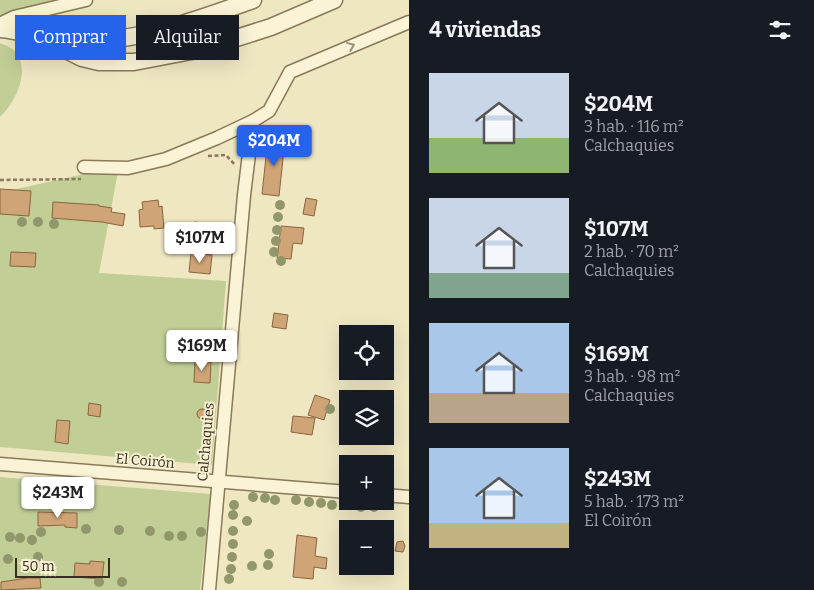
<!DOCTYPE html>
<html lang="es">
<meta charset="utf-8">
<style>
:root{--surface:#171b24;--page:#20242c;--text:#f1f3f6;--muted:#9ea1a6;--accent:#2563eb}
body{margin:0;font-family:Bitter,serif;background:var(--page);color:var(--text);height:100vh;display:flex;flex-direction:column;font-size:19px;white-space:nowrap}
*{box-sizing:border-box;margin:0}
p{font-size:16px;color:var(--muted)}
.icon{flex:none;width:28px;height:28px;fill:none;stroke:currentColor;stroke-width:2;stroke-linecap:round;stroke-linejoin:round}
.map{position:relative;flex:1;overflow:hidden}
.panel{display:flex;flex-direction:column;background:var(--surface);width:405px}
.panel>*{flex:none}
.guide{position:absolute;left:15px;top:15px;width:319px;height:45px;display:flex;gap:10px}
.controls{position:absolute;left:339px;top:325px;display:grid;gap:10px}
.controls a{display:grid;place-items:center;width:55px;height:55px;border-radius:0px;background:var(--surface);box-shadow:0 5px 20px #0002;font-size:25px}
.scale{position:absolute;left:15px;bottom:12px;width:95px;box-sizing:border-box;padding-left:5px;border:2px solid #392e1d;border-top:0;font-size:14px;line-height:18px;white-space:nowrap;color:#392e1d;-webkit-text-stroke:4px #f7f0d2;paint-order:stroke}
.price{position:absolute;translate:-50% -42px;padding:0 11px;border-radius:5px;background:#fff;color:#222;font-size:16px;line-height:32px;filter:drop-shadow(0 1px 2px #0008)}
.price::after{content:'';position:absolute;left:50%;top:30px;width:15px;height:11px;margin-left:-8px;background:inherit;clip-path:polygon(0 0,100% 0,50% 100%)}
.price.current{background:var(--accent);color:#fff}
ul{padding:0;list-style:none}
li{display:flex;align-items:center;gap:15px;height:125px;padding:0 20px}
li span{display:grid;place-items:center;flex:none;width:140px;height:100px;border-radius:0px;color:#555}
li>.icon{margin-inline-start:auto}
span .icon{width:60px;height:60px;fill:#fffc;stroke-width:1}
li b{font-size:21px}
h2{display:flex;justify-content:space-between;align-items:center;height:60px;padding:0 20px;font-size:21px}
.tag{padding:0 18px;border-radius:0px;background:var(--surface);box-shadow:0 5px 20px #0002;font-size:18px;line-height:45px}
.tag.current{background:var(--accent);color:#fff}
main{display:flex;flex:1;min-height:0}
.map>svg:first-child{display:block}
.green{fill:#c1ce96}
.building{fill:#cfa577;stroke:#8a643e}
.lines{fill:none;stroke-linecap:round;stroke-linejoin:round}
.minor-casing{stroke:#8a7859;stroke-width:15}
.tertiary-casing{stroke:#8a7859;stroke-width:19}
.path{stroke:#8a7859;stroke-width:2.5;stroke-dasharray:4 2.5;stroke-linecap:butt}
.minor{stroke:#faf3d6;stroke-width:12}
.tertiary{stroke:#faf3d6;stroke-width:16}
.tree{fill:#91976b}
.oneway{stroke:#9a907a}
.labels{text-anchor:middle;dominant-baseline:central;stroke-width:4;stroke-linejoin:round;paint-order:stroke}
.street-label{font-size:14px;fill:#392e1d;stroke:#f7f0d2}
</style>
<main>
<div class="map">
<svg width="409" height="590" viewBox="0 0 409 590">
<rect width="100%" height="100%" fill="#efe7c2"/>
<g class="green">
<polygon points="0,0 86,0 0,22"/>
<path d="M 0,43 C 37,54 20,98 0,117 Z"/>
<polygon points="119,166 99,273 226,281 212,465 0,447 0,189 17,189"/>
<polygon points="0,477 211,494 200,590 0,590"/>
</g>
<g class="building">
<polygon points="268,138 285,140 279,196 262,194"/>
<polygon points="0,189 31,191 29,216 0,214"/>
<polygon points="306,198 317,200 314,216 303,214"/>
<polygon points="158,200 159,207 162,206 164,228 154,229 154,226 140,227 139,210 143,209 142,202"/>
<polygon points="53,202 99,205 99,206 112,208 111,212 125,214 123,226 102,222 52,218"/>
<polygon points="194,222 206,223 205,233 193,231"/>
<polygon points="281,226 304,228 302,244 293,243 291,259 277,258"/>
<polygon points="11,252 36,253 35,267 10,266"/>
<polygon points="191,253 212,255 210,274 189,272"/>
<polygon points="274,313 288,315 286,329 272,327"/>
<polygon points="195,361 211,362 210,383 194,382"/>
<polygon points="315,395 330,400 324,420 308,415"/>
<polygon points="89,403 101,405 100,417 88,415"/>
<circle cx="202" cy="414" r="5"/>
<polygon points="293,416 315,418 312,435 291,432"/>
<polygon points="57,420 70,421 68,444 55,442"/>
<polygon points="38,512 77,513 77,528 65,527 65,525 38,526"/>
<polygon points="297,535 317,538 315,556 327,558 326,569 314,567 313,579 293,577"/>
<polygon points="403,541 405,546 403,552 395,551 397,542"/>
<polygon points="90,561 104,562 102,579 74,577 75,563 90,564"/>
<polygon points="27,578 40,578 41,588 1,590 1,582"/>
</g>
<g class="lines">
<defs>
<g id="minor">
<polyline points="0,24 14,17 86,0"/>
<polyline points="84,167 128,168 166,159 217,138 253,121"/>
<polyline points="0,464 348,492"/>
<polyline points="385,495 409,497"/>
<polyline points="209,590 244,195 253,121 269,111 290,72 409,22"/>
</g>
<g id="tertiary">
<path d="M 0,29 C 21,30 42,40 64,41 C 129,46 193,21 253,0"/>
<polyline points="42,38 82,58 99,62 134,62 202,49 271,27 334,0"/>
</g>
</defs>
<use href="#minor" class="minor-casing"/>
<use href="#tertiary" class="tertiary-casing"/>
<g class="path">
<polyline points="208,156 226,155 235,165"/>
<polyline points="0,180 81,179"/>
</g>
<use href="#minor" class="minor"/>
<use href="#tertiary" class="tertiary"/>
</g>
<g class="tree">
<circle cx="280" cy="205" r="5"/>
<circle cx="278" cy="217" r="5"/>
<circle cx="22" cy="222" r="5"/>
<circle cx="38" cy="222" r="5"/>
<circle cx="54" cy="224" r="5"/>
<circle cx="277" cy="230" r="5"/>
<circle cx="276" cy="241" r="5"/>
<circle cx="274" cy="252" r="5"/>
<circle cx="281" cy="261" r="5"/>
<circle cx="330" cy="409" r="5"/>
<circle cx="28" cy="491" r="5"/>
<circle cx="253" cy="497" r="5"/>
<circle cx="265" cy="498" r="5"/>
<circle cx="275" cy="500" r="5"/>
<circle cx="296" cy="500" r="5"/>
<circle cx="30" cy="501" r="5"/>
<circle cx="309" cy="502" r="5"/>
<circle cx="321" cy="503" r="5"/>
<circle cx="234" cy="505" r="5"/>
<circle cx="332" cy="505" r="5"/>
<circle cx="361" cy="507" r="5"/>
<circle cx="374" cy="507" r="5"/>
<circle cx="233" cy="515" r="5"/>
<circle cx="247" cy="521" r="5"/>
<circle cx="86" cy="529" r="5"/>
<circle cx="119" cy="530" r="5"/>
<circle cx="150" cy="531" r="5"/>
<circle cx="233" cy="531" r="5"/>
<circle cx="41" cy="532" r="5"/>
<circle cx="201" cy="532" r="5"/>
<circle cx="169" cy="536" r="5"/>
<circle cx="182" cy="536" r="5"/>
<circle cx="10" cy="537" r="5"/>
<circle cx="20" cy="538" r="5"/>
<circle cx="32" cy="540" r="5"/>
<circle cx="233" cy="544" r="5"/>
<circle cx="269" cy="554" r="5"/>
<circle cx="38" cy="557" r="5"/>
<circle cx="232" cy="557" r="5"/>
<circle cx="8" cy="559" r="5"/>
<circle cx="268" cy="565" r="5"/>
<circle cx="252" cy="566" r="5"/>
<circle cx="231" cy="569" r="5"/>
<circle cx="229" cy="579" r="5"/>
<circle cx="99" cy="582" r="5"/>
<circle cx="122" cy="582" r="5"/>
</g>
<defs><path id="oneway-chevron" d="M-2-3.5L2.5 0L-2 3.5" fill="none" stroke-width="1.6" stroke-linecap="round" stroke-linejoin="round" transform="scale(1.25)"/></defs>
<use class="oneway" href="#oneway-chevron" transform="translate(351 46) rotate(-22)"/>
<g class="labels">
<g class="street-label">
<text transform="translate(206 442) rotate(-85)">Calchaquies</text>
<text transform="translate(145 461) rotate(5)">El Coirón</text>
</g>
</g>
</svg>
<div class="controls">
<a><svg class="icon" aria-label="locate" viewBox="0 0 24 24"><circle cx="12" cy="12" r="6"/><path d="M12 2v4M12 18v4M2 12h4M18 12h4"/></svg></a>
<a><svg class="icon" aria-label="layers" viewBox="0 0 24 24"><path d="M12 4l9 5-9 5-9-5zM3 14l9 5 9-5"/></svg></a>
<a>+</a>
<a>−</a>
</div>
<div class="scale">50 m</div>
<b class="price current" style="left:274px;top:167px">$204M</b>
<b class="price" style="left:200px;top:264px">$107M</b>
<b class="price" style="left:202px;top:372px">$169M</b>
<b class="price" style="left:58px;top:519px">$243M</b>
<div class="guide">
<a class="tag current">Comprar</a>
<a class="tag">Alquilar</a>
</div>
</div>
<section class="panel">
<h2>4 viviendas<svg class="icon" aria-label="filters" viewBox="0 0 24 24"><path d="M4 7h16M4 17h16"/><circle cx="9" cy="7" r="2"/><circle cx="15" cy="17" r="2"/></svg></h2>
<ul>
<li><span style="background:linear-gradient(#c9d6e8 65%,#8fb573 0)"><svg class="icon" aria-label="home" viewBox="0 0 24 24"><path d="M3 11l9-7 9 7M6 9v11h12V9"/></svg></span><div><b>$204M</b><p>3 hab. · 116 m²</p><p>Calchaquies</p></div></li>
<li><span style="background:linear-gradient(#c9d6e8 75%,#7fa58c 0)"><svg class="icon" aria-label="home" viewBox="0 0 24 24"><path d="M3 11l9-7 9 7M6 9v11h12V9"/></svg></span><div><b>$107M</b><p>2 hab. · 70 m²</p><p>Calchaquies</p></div></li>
<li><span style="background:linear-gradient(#a9c7e8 70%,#b9a48a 0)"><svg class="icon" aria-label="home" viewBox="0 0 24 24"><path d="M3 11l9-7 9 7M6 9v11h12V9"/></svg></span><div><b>$169M</b><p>3 hab. · 98 m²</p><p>Calchaquies</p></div></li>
<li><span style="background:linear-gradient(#a9c7e8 75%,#c2b280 0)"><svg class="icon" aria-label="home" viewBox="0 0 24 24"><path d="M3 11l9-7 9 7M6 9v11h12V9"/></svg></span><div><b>$243M</b><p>5 hab. · 173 m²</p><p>El Coirón</p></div></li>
</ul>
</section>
</main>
